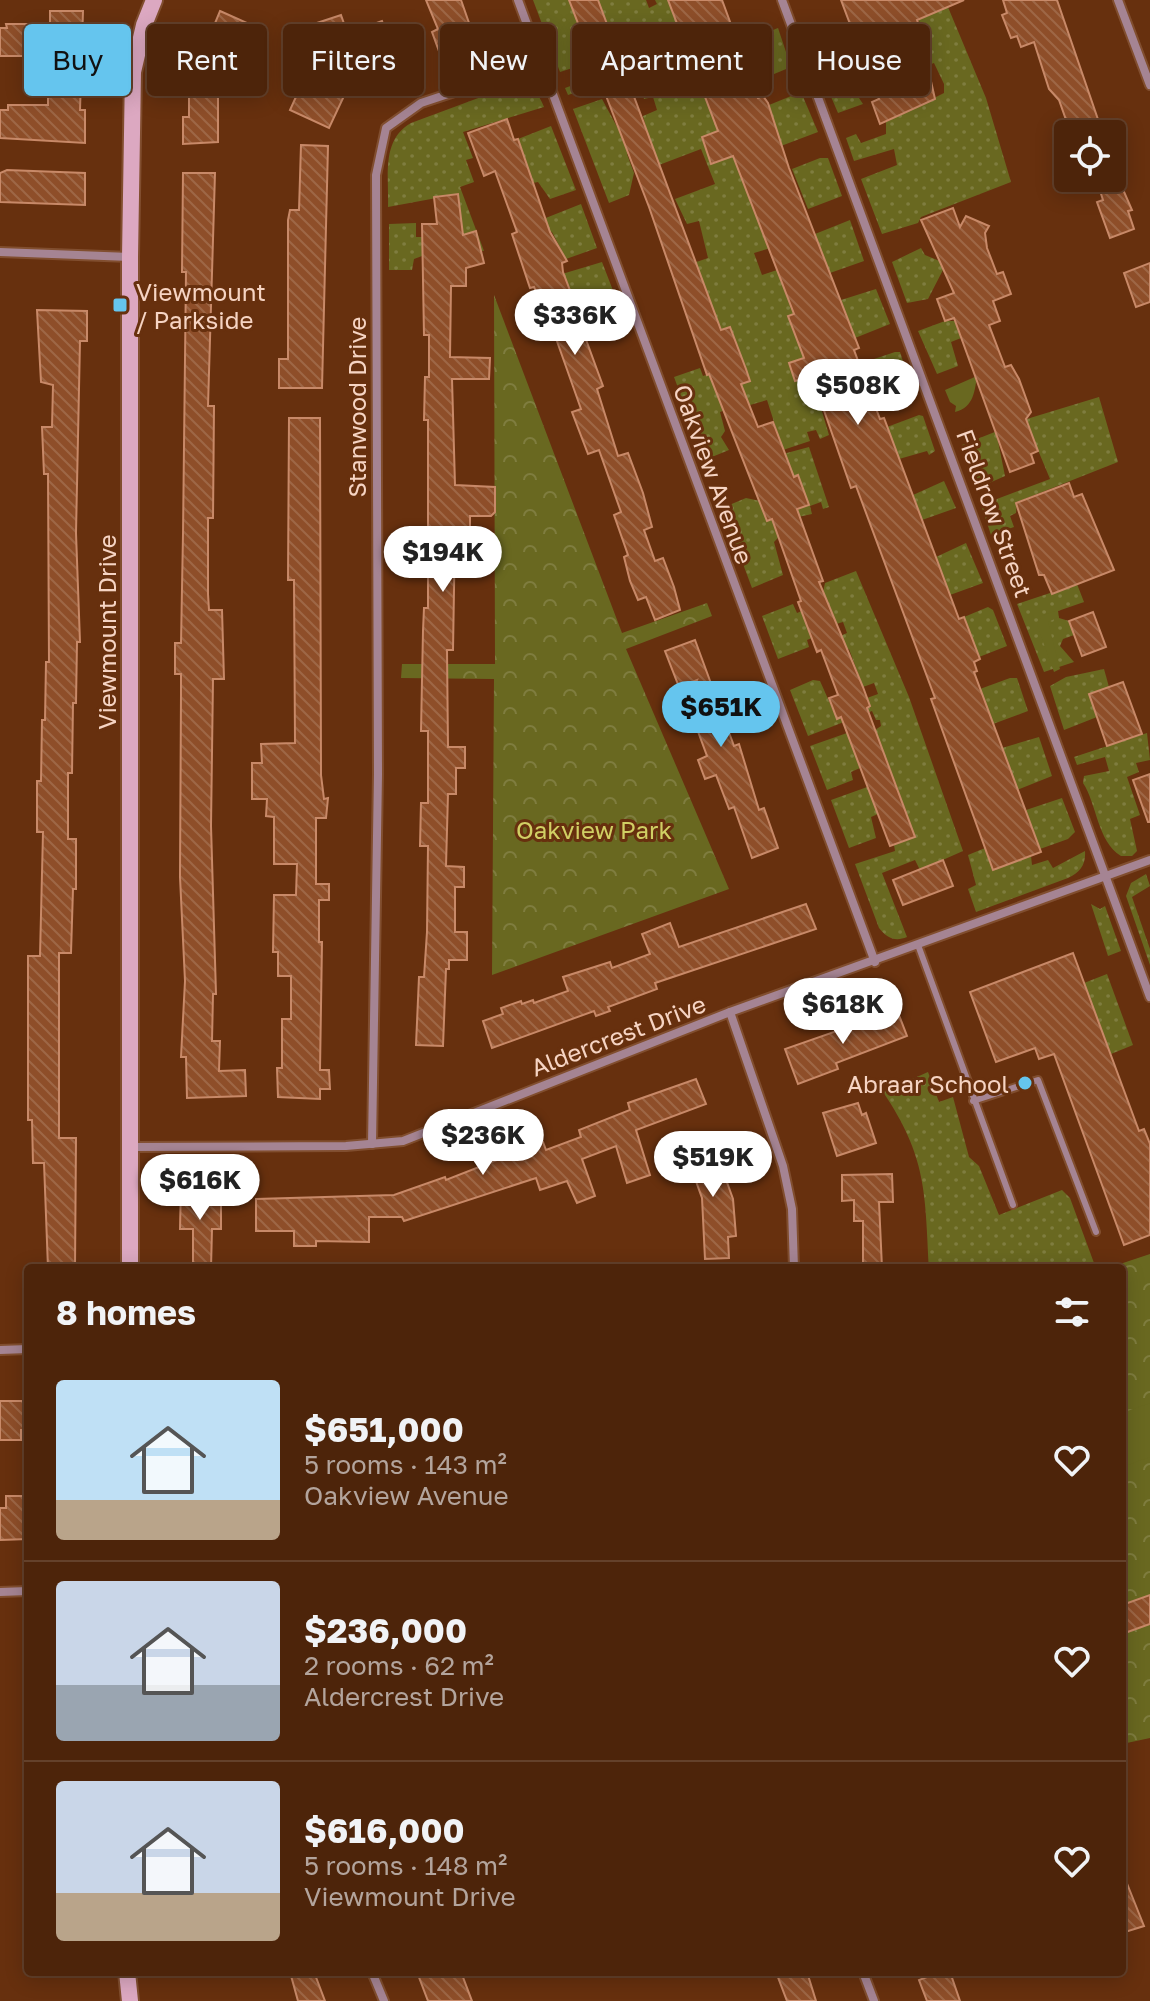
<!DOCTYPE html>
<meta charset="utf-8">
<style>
:root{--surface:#4d240a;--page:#573018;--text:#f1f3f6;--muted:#b3a49c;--line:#64412b;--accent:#65c5ee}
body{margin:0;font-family:"Golos Text",sans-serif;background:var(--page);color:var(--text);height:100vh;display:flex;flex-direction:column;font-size:30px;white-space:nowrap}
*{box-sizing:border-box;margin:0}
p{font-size:26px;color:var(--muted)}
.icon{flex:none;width:44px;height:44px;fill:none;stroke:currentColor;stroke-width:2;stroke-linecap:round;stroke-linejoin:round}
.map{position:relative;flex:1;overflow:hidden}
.details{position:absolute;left:24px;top:1264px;width:1102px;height:712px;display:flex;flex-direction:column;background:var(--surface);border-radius:8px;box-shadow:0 4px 20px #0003,0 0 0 2px var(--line)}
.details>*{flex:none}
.top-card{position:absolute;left:24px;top:24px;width:1102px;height:72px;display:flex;gap:16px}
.fabs{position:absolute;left:1054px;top:120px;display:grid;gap:16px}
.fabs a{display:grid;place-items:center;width:72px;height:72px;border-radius:8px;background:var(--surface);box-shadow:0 4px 20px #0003,0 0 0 2px var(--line);font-size:40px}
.price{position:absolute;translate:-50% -68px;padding:0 18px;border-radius:28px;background:#fff;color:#222;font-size:26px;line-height:52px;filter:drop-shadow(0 2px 4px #0008)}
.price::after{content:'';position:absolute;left:50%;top:48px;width:24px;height:18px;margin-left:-12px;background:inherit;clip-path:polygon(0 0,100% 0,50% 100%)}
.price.active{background:var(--accent);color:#111}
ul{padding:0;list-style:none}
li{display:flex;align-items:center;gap:24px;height:200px;padding:0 32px}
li+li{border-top:2px solid var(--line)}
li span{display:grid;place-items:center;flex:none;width:224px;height:160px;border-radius:8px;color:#555}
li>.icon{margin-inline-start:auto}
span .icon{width:96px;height:96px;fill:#fffc;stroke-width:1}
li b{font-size:34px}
h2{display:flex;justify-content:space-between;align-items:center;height:96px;padding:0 32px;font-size:34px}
.chip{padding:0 28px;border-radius:8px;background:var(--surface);box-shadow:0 4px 20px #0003,0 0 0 2px var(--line);font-size:28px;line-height:72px}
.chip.active{background:var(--accent);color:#111}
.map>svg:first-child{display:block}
.grass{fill:url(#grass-dots)}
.park{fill:url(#park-crowns)}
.garden{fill:#696820}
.building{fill:url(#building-back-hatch);stroke:#c88968;stroke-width:2}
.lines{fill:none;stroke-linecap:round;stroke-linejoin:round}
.lane-casing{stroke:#814e2f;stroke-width:10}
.street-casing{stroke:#814e2f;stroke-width:12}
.secondary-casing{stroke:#814e2f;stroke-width:20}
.lane{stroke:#a58493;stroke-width:6}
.street{stroke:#a58493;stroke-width:8}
.secondary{stroke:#dca8c1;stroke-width:16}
.poi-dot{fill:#65c5ee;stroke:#67300e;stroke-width:3}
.labels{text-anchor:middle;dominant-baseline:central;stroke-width:6;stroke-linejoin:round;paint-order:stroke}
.poi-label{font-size:24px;fill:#f6d4c3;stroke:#67300e;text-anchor:start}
.street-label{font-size:24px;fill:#f6d4c3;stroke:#67300e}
.park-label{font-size:24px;fill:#d0cf64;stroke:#67300e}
</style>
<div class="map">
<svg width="1150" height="2001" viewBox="0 0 1150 2001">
<defs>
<pattern id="grass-dots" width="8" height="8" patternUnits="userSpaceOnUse" patternTransform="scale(2)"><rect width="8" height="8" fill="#696820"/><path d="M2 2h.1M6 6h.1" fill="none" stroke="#7f7d3f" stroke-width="1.8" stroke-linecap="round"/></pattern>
<pattern id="park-crowns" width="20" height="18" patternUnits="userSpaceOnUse" patternTransform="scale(2)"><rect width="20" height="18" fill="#696820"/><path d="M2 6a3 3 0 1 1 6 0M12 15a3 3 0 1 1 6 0" fill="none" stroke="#7f7d3f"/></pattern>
<pattern id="building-back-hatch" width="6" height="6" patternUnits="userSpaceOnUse" patternTransform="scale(2)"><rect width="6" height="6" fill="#8e4e29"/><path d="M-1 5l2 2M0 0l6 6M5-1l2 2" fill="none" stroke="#9e6746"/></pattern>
</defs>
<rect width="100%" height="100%" fill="#67300e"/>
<g class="grass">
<polygon points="533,0 569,0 572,8 593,0 646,0 649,8 657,4 655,0 668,0 713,118 718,120 746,184 761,229 774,247 754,253 762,275 777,270 789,302 803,311 789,317 804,358 822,374 812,378 829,435 820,439 816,430 807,432 810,441 783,450 767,400 750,405 748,402 720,412 725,431 721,437 729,450 707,459 692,413 688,415 674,377 700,368 703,376 709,374 717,393 750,380 730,327 721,330 700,274 678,280 673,270 708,258 699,221 687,224 675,199 715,184 701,149 659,165 652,145 627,154 634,173 629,195 609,203 573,109 602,99 622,136 646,127 643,116 657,110 653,97 644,99 639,82 631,84 628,74 568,95 565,88 623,67 604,16 584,49 588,63 560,72"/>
<polygon points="945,0 986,98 1011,182 921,217 918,223 882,234 861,179 897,165 894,149 854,161 846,138 856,134 861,143 886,134 886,122 944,93 944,84 934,63 923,67 920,63 867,81 859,98 863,104 838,113 820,71 840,62 856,64 932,48 914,10"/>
<polygon points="778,28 791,67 752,83 738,44"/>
<path d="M 511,86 C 528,84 538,90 544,107 L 463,132 L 473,158 L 466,160 L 474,182 L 460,187 L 484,251 L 463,250 L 458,194 L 388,207 C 389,176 381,140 411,123 Z"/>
<polygon points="801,92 818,132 781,146 769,105"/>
<polygon points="551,126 576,190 550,199 538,182 533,183 518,139"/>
<polygon points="820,158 828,158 842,196 808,209 792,169"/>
<polygon points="581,204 597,248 566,259 552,232 528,225"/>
<polygon points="850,220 864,261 830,273 815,234"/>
<polygon points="416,223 416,237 422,237 422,256 414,259 412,270 389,270 389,224"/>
<polygon points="921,248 925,255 942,262 944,268 928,299 907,303 892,262"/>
<polygon points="602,262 619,306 573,323 566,304 574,301 565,277 542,280"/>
<polygon points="876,289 890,324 855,338 841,300"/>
<polygon points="945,321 955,321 961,338 951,342 958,366 937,374 918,331"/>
<polygon points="895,352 900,352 912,389 874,404 859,364"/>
<polygon points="1099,397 1118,462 1017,502 1016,513 1010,516 1014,527 991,535 981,505 1050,479 1028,426 997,436 1005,476 978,488 962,445 1030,418"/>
<polygon points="919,415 923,416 935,451 929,455 927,451 899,459 887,427"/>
<polygon points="809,447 829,507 823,509 821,502 810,506 812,514 798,517 774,542 783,575 752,588 722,508 746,498 760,501 767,520 809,505 798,476 790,477 783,454"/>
<polygon points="944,481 956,508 922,520 913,495"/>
<polygon points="966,543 983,583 950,595 936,557"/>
<path d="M 856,571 L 909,697 L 963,851 L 920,870 L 915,860 L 882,873 L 907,937 C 895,942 887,938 879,928 L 855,864 L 895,851 L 894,845 L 915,837 L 896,784 L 878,814 L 871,817 L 876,838 L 849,848 L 831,800 L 870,786 L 875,730 L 881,726 L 880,720 L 876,720 L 872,711 L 808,736 L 790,690 L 813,680 L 820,681 L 837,719 L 870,707 L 867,698 L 878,694 L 874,683 L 863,687 L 849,649 L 845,650 L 840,636 L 847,633 L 843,622 L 836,624 L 823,592 L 825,583 Z"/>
<polygon points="1077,584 1084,602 1058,611 1059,618 1069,621 1074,635 1063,639 1060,646 1074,662 1044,672 1017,604"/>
<polygon points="793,604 797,613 802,611 812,638 807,640 809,647 778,659 762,616"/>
<polygon points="988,607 993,610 1007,646 979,657 964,617"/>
<polygon points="1104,669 1109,687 1089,694 1097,717 1064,730 1050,686 1066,677"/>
<polygon points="1010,678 1017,678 1028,711 993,724 980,689"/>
<polygon points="847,733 860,768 851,772 853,780 827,790 810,746"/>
<path d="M 1147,733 L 1150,760 L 1136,763 L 1139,772 L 1127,777 L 1140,815 L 1130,819 L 1137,851 L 1132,856 L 1121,856 C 1097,841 1097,804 1083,783 L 1084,776 L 1109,771 L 1105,757 L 1077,765 L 1074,757 Z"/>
<polygon points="1039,737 1052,776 1017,790 1002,748"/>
<polygon points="1062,798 1075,832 1068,839 1040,849 1026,810"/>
<path d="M 985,848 L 993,870 L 1031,856 L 1032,865 L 1048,860 L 1053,868 L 1085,851 C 1086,865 1080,872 1068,878 L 976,912 L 968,889 L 976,885 L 968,855 Z"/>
<polygon points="1146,874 1150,886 1132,897 1150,949 1150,965 1126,896 1131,883"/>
<polygon points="1091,904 1100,909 1105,906 1121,951 1108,956"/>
<polygon points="1107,974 1133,1045 1111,1054 1084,983"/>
<path d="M 928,1072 L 939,1102 L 953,1097 L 969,1157 L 979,1166 L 999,1215 L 1062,1190 L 1070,1198 L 1094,1263 L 1082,1268 L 929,1268 C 925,1193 927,1157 883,1092 Z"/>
</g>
<g class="park">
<polygon points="494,295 622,633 707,603 712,616 626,649 729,889 492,975 494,679 401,678 402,664 495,664"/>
<polygon points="1150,1254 1150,1738 1122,1744 1122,1268 1108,1268"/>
</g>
<g class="garden">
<path d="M 977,376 C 975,389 974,408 955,412 L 956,406 L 950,402 L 945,390 Z"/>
<polygon points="1054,611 1059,617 1048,622 1060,669 1054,672 1037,625 1042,616"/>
<polygon points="1150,1403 1150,1457 1122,1467 1122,1413"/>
</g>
<g class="building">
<polygon points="426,0 461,0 477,46 455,54 453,49 440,54 432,32 438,29"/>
<polygon points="569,0 598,0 721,330 730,327 746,369 750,381 741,384 758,427 773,422 794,477 798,475 809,505 797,509 823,581 819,582 863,687 870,706 867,708 915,837 890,846 841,717 837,719 829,698 838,695 821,650 817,652 798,602 801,601 772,519 767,521 709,374 707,375 649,207"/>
<polygon points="668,0 722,0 758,98 763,96 768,103 789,168 859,348 854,350 880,419 884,418 959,619 964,617 980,659 974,662 977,671 974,672 1041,852 993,870 931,699 935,698 856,486 851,488 812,376 795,381 789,363 804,358 788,316 794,314 733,156 711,164 702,137 718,131"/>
<polygon points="841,0 964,0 917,20 921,30 916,32 923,55 901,63 930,77 935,99 880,124 872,102 879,99 863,55 855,58 846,34 853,32"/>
<polygon points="1003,0 1057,0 1103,134 1071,134 1059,100 1049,89 1034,42 1021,47 1017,36 1011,38 1002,15 1007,13"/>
<polygon points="50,11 83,11 80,110 85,110 85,143 0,138 0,110 8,110 8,105 48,105 48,56 0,56 0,28 7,28 6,24 50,24"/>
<polygon points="220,11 247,23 228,66 218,62 218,142 183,144 183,117 189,117 189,67 205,31 211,33"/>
<polygon points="341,15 350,41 326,50 317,23"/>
<polygon points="382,21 397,62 363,74 348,33"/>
<polygon points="305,77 344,96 329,128 290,110"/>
<polygon points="507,119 514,140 518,139 550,232 567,261 562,263 563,272 574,301 566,304 579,340 585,337 603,386 597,389 618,456 628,453 643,493 652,527 644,530 655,561 663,558 674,587 680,610 655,620 646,597 638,600 630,581 624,557 628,555 614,515 621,512 599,450 588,454 572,412 581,409 553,330 534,287 530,288 512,234 517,232 495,171 484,176 468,133"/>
<polygon points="301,145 328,146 322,388 279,388 279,359 288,359 288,220 290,210 299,210"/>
<polygon points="7,170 85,173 85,205 0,202 0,173"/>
<polygon points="183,173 215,173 208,406 214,406 213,518 208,518 208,594 209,610 222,610 224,679 213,679 211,826 216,994 213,994 212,1041 220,1041 219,1071 245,1070 246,1096 187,1098 186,1057 181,1057 185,981 180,877 181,694 181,674 175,674 175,643 181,643 183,534 186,272 182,272"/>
<polygon points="1096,178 1118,178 1132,210 1128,211 1134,229 1110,238 1097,202 1103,200"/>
<polygon points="458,194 463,235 476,231 484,263 466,268 466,286 451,286 450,357 490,358 489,379 452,379 455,485 495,487 495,512 491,516 470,516 470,529 455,529 453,650 447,650 448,747 465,747 465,768 456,768 456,794 448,794 446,866 464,867 464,887 455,887 455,932 467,932 467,960 449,960 449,969 446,969 443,1046 416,1045 419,977 424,977 427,932 428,846 420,846 421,803 428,803 428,731 421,731 423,631 424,608 428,608 428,420 424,420 425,377 429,377 429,335 424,335 422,224 437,224 434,197"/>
<polygon points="953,208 960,227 966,216 989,226 985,233 987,248 997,274 1003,272 1011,294 993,301 1000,321 989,325 1005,367 1011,365 1019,379 1031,412 1026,419 1038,451 1031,454 1034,463 1010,472 954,318 945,321 937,299 954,293 921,220"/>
<polygon points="1150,263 1150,302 1136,307 1124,273"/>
<polygon points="37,310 87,311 87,341 80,341 76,533 80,642 77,642 76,703 73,703 72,773 68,773 68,839 76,839 76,889 73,889 71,953 59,953 59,1138 76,1138 75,1268 48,1268 44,1163 33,1163 32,1120 28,1120 28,956 40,956 43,832 37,832 37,781 41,781 42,720 45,720 46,662 49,662 48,474 44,474 42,427 52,427 53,385 41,382"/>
<polygon points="289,418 320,418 321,775 324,799 328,798 326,818 316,818 316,884 329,884 329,900 319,900 319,942 322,942 320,1070 329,1070 330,1089 320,1089 320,1099 278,1097 277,1068 282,1068 282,1019 291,1019 291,976 278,976 278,952 273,952 274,895 296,895 297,864 274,864 274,817 266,816 267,799 252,799 252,763 262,763 261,744 295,743 294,580 288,580"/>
<polygon points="1069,483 1074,497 1082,494 1114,570 1052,594 1044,575 1039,575 1016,503"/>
<polygon points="1093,612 1106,647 1082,656 1069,621"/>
<polygon points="695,640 734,746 739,744 759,810 764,808 778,848 752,858 734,807 729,809 716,775 705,779 698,760 707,756 693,718 685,709 697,680 679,687 665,651"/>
<polygon points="1123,682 1142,734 1107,746 1089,694"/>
<polygon points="1150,774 1150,822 1148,822 1133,780"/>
<polygon points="943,860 953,886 903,905 893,880"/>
<polygon points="806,904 816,929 655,983 657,989 608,1007 610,1011 596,1016 594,1011 492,1048 483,1021 503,1014 501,1008 521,1001 522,1004 533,1000 534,1003 568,991 563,977 610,962 612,968 650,954 642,934 670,923 679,947"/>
<polygon points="1073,953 1139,1131 1144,1129 1150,1144 1150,1235 1124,1245 1054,1054 1039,1059 1035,1048 996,1062 970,992"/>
<polygon points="897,1010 907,1036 836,1063 838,1069 798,1084 785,1049"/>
<polygon points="696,1079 706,1104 636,1130 650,1175 627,1183 616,1146 582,1159 595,1196 577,1203 567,1181 540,1190 536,1178 404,1221 402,1217 369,1217 369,1242 316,1241 316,1246 294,1246 294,1231 256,1231 256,1199 394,1195 445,1177 446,1180 543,1142 546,1150 581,1137 579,1130 630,1110 628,1103"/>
<polygon points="858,1103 862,1115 866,1113 876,1143 837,1156 823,1113"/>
<polygon points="711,1138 733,1199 736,1236 728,1237 729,1258 705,1259 702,1198 684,1148"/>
<polygon points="892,1174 893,1202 879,1202 882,1268 863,1268 863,1221 854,1221 854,1200 842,1201 842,1175"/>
<polygon points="181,1184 200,1184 200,1198 221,1198 221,1229 212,1229 211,1268 193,1268 193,1229 180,1229"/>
<polygon points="0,1401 24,1401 24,1430 21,1430 21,1440 0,1440"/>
<polygon points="6,1496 28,1496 28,1539 0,1540 0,1508 6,1508"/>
<polygon points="1150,1595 1150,1624 1122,1634 1122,1605"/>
<polygon points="1122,1871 1144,1926 1122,1933"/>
<polygon points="290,1972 314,1972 325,2001 298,2001"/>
<polygon points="417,1972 461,1972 472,2001 428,2001"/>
<polygon points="776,1972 807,1972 816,2001 787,2001"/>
<polygon points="940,1972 950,1972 960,2001 927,2001 919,1980"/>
</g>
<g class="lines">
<defs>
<g id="lane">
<polyline points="918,945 1013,1205"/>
<polyline points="973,1101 1038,1080 1096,1232"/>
</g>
<g id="street">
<polyline points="518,0 875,962"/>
<polyline points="782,0 1150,997"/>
<polyline points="1118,0 1150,85"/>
<polyline points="0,252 130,257"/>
<polyline points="730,1012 783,1166 792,1209 794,1268"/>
<polyline points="372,1144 378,774 376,175 386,128 421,103 542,63"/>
<polyline points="131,1147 346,1146 403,1141 730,1012 1150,860"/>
<polyline points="0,1350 28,1349"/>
<polyline points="0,1592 28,1591"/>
<polyline points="372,1972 384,2001"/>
<polyline points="863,1972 874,2001"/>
</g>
<g id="secondary">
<polyline points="130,1268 130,257 133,72 144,25 154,0"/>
<polyline points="127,1972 130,2001"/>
</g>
</defs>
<use href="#lane" class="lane-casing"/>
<use href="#street" class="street-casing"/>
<use href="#secondary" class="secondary-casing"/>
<use href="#lane" class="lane"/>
<use href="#street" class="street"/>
<use href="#secondary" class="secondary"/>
</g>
<g class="poi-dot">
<rect x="112" y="297" width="16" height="16" rx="4"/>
<circle cx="1025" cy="1083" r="8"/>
</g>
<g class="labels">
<g class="poi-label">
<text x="136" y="291">Viewmount<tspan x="136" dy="28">/ Parkside</tspan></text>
<text x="1009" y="1083" text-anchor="end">Abraar School</text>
</g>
<g class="street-label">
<text transform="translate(356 407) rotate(-90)">Stanwood Drive</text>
<text transform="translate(714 474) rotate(70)">Oakview Avenue</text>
<text transform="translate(995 513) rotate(70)">Fieldrow Street</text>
<text transform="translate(106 632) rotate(-90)">Viewmount Drive</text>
<text transform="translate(618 1035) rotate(-21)">Aldercrest Drive</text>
</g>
<g class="park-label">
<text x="594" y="829">Oakview Park</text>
</g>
</g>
</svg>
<div class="fabs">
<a><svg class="icon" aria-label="locate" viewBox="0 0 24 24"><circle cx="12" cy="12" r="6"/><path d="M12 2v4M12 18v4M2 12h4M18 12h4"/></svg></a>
</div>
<b class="price" style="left:575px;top:357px">$336K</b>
<b class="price" style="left:858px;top:427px">$508K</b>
<b class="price" style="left:443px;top:594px">$194K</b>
<b class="price active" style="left:721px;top:749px">$651K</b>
<b class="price" style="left:843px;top:1046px">$618K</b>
<b class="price" style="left:483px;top:1177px">$236K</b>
<b class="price" style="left:713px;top:1199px">$519K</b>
<b class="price" style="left:200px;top:1222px">$616K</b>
<div class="top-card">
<a class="chip active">Buy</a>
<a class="chip">Rent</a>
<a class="chip">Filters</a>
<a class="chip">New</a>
<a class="chip">Apartment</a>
<a class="chip">House</a>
</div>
<section class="details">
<h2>8 homes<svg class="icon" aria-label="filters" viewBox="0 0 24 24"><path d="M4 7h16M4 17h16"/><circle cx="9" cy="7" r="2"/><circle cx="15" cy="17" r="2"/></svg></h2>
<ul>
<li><span style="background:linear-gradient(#bfe0f5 75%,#b9a48a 0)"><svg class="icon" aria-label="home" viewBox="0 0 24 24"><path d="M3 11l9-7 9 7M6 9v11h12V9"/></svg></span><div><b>$651,000</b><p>5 rooms · 143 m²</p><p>Oakview Avenue</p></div><svg class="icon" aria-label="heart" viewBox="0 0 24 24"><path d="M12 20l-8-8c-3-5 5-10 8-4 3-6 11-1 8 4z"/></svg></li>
<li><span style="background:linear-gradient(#c9d6e8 65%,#9aa5b1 0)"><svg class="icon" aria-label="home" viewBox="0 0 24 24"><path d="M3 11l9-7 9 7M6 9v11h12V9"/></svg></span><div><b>$236,000</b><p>2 rooms · 62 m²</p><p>Aldercrest Drive</p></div><svg class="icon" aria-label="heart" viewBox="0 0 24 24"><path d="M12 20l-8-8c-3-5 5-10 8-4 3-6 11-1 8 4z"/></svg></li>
<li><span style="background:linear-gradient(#c9d6e8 70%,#b9a48a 0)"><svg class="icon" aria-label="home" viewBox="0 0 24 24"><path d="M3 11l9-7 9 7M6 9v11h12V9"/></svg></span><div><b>$616,000</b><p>5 rooms · 148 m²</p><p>Viewmount Drive</p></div><svg class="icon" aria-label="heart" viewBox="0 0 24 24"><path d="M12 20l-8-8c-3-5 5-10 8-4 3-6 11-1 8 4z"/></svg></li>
</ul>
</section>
</div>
